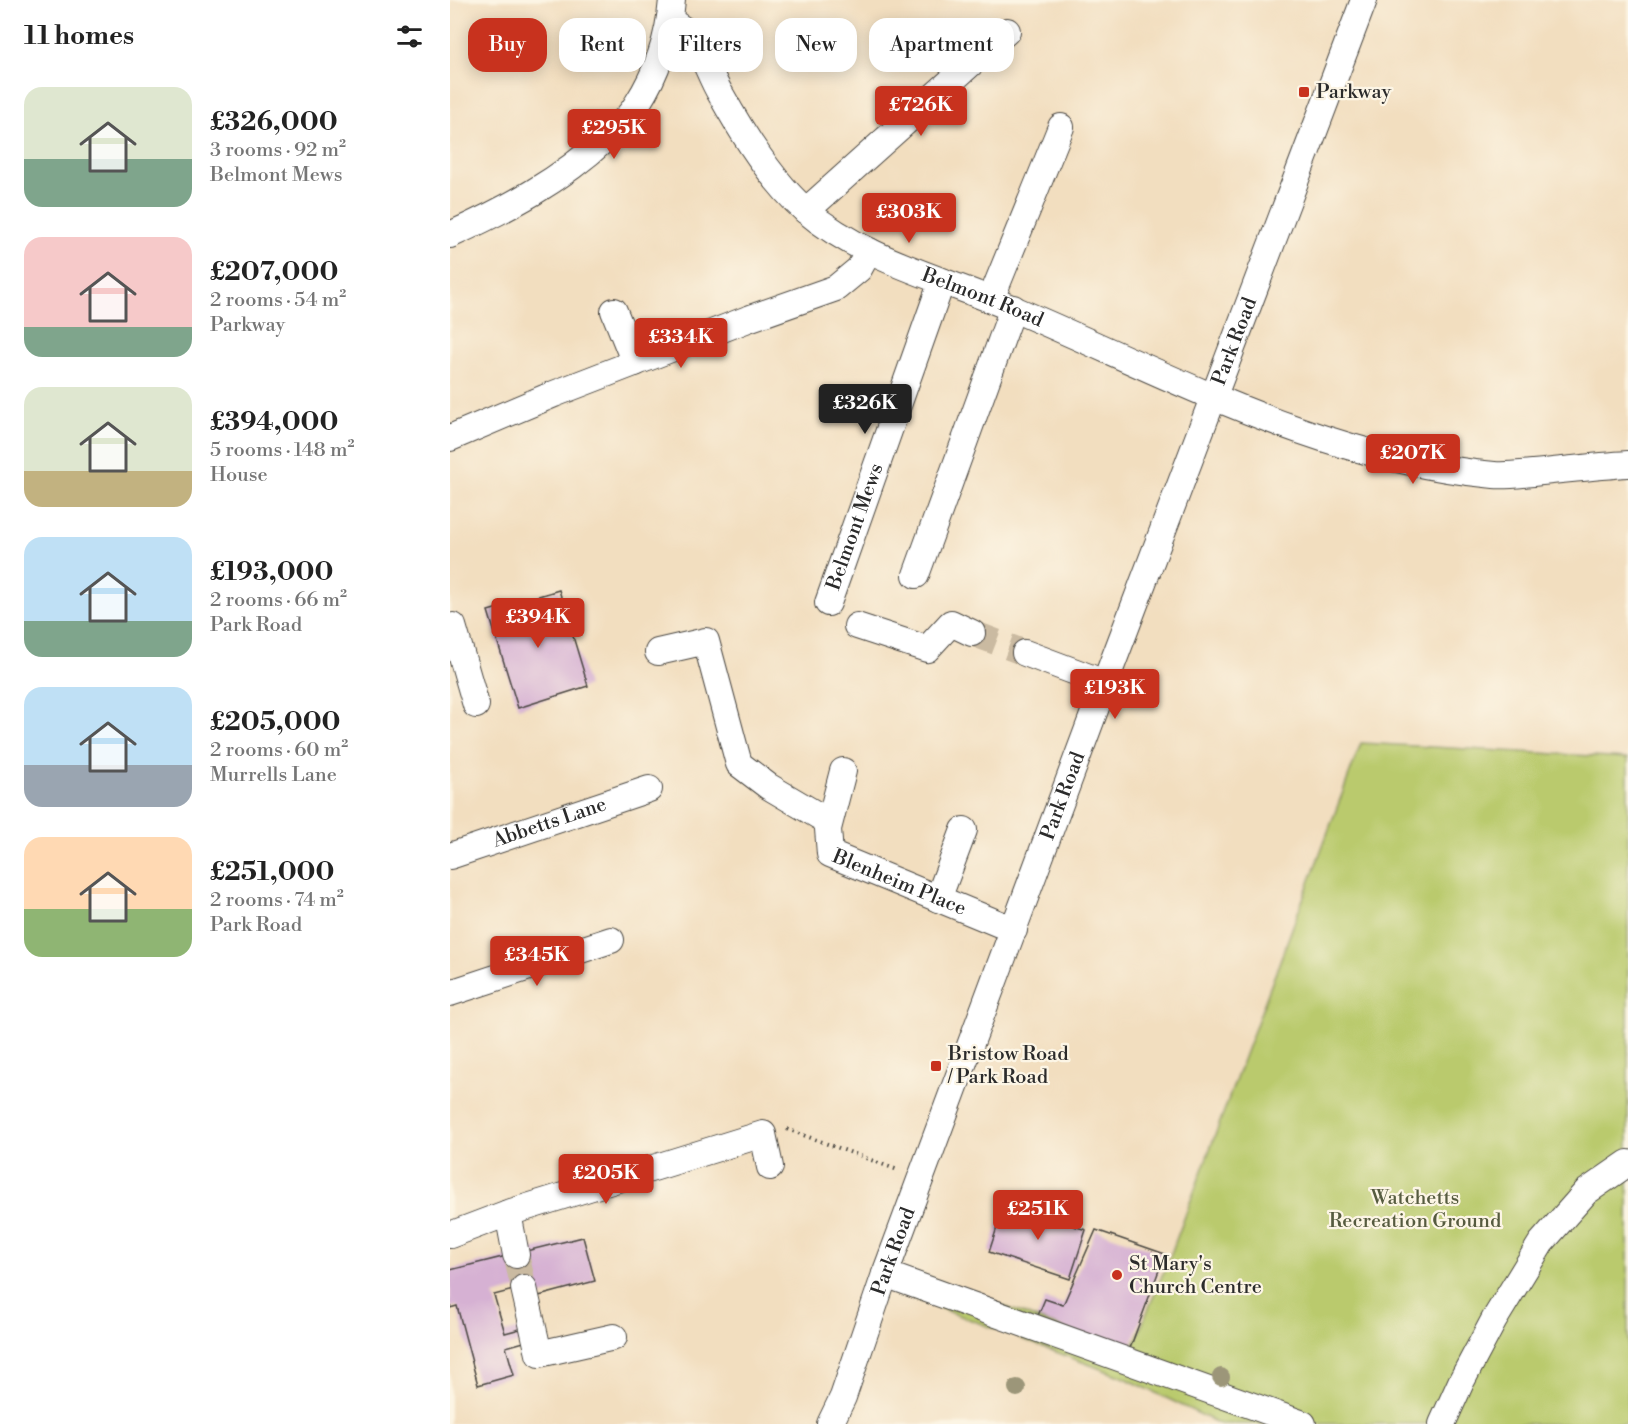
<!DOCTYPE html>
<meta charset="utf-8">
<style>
:root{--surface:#fff;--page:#f6f6f6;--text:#222;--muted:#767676;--accent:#c8321e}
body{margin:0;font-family:"Libre Bodoni",serif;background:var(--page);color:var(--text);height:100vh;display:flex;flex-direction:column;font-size:22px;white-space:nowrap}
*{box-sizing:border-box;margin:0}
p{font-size:20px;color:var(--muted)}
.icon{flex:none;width:33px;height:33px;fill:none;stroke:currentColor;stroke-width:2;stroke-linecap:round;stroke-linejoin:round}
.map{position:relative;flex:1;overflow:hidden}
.panel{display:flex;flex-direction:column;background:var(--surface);width:450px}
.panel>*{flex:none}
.guide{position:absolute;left:18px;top:18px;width:570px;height:54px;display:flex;gap:12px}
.price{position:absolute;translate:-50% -51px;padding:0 14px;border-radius:6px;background:var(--accent);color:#fff;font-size:20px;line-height:39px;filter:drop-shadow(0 2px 3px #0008)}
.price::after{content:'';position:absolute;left:50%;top:36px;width:18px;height:14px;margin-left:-9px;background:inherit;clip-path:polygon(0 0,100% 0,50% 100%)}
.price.current{background:#222;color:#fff}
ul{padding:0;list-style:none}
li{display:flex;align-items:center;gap:18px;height:150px;padding:0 24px}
li span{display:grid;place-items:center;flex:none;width:168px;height:120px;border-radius:18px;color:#555}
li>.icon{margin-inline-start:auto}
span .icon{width:72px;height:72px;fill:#fffc;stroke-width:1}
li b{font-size:26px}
h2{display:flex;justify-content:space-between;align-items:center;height:72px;padding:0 24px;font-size:26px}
.pill{padding:0 21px;border-radius:18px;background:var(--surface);box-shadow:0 3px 15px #0003;font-size:21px;line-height:54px}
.pill.current{background:var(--accent);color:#fff}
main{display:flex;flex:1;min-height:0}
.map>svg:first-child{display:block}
.green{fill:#baca6d;stroke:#727a4c;stroke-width:1.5}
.building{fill:#d6b1d3}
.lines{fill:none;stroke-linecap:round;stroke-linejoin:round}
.minor-tunnel{stroke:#cabaa1;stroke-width:26;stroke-dasharray:26 13;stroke-linecap:butt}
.minor-casing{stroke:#494641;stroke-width:28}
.path{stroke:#494641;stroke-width:4;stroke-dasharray:1.5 4.5;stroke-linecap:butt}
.minor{stroke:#fff;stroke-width:26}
.tree{fill:#9c9679}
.poi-dot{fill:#c8321e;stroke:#fcf5e5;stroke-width:2}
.labels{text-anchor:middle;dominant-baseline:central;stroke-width:4.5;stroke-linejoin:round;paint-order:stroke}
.poi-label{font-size:20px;fill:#2b2b2b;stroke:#fcf5e5;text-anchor:start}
.street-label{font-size:20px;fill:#2b2b2b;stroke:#fcf5e5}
.park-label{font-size:20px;fill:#565b3f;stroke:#fcf5e5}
</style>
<main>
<section class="panel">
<h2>11 homes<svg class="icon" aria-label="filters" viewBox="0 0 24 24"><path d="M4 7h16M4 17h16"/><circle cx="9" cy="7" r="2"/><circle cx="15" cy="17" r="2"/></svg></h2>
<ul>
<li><span style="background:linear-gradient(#dfe7d0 60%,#7fa58c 0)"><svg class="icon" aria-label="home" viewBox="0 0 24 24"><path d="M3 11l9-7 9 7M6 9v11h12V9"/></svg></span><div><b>£326,000</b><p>3 rooms · 92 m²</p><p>Belmont Mews</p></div></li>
<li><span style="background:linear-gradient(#f6c9c9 75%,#7fa58c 0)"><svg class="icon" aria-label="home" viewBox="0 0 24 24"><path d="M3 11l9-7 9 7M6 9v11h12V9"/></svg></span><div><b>£207,000</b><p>2 rooms · 54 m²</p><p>Parkway</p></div></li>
<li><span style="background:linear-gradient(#dfe7d0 70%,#c2b280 0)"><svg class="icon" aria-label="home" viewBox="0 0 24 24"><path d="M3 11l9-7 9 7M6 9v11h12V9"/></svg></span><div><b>£394,000</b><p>5 rooms · 148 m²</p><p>House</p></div></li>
<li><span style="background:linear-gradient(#bfe0f5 70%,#7fa58c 0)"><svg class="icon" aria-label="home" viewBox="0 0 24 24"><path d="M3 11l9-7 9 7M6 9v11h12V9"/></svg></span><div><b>£193,000</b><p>2 rooms · 66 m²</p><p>Park Road</p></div></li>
<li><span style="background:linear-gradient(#bfe0f5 65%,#9aa5b1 0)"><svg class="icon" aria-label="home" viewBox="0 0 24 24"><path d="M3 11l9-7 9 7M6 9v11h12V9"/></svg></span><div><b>£205,000</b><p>2 rooms · 60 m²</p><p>Murrells Lane</p></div></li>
<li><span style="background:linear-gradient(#ffd9b3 60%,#8fb573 0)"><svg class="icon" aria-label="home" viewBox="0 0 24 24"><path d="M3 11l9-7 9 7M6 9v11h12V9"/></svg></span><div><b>£251,000</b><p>2 rooms · 74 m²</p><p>Park Road</p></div></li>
</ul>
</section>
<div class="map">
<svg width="1178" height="1424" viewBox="0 0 1178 1424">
<rect width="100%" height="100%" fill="#fcf5e5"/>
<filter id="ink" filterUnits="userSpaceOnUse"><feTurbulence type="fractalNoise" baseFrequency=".0167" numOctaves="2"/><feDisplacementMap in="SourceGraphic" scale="12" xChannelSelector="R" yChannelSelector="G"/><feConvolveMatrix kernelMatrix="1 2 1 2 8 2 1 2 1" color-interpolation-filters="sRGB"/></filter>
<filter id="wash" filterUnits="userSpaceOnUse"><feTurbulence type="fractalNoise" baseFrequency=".008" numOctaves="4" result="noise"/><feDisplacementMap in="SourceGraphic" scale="24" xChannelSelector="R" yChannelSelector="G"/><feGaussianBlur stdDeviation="1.35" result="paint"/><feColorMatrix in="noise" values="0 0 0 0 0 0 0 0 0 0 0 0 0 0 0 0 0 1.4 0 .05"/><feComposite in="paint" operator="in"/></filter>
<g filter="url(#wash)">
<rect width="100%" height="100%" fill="#f2debf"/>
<polygon class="green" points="911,743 1178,758 1178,1424 770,1424 675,1378 455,1295 466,1273 680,1354 722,1251"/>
<g id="blocks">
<g class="building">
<polygon points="109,590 138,686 68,708 38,611"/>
<polygon points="555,1203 636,1230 620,1279 539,1252"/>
<polygon points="646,1230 715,1254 679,1351 587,1318 595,1299 613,1305"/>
<polygon points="133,1237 145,1281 85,1297 82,1285 44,1295 55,1333 70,1329 74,1342 56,1347 64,1375 28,1385 7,1306 0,1308 0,1270"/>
</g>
</g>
</g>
<g filter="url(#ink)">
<use href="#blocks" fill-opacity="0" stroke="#494641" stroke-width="1.5"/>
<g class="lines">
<g class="minor-tunnel">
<polyline points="522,633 575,653"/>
<polyline points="66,1255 74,1288"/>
</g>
<defs>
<g id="minor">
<path id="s1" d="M 220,21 C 225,24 230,27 234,30 C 252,46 258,73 270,93 C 291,131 323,182 355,210 C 413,260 492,278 561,308 C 718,374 872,460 1044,475 C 1057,476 1071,474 1083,473 C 1115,470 1146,466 1178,464"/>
<polyline points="356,211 557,31"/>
<path d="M 0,235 C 57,209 110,181 156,138 C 167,128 180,117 187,104 C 207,73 219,36 222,0"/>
<polyline points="541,299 611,127"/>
<polyline points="164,311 185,363"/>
<polyline points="0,438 104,394 298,319 386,288 409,269 419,251"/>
<polyline points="466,575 563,308"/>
<path id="s2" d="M 378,603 L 492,281"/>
<polyline points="3,626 26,705"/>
<polyline points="407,626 477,649 501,623 522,633"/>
<polyline points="208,652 256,641 289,764 318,786 379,822"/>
<polyline points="575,653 655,683"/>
<path id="s3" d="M 393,771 L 378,829 L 380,854 L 564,930"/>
<path id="s4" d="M 0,856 L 199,789"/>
<polyline points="488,899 514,830"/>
<polyline points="0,993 161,940"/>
<polyline points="58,1213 66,1255"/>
<polyline points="0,1235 58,1213 313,1134 320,1167"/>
<polyline points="435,1274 853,1424"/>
<polyline points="74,1288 89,1354 164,1337"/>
<path id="s5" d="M 380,1424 L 393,1397 L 435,1274 L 655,683 L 914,0"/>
<polyline points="992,1424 1011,1382 1044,1320 1091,1243 1136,1192 1178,1163"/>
</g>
</defs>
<use href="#minor" class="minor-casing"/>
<polyline class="path" points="337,1129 448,1170"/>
<use href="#minor" class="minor"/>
</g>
<g class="tree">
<circle cx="771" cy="1377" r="9"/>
<circle cx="567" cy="1388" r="9"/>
</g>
</g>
<g class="poi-dot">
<rect x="848" y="86" width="12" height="12" rx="3"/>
<rect x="480" y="1060" width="12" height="12" rx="3"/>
<circle cx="667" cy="1275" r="6"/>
</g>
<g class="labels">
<g class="poi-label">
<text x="866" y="92">Parkway</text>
<text x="498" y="1054">Bristow Road<tspan x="498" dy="23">/ Park Road</tspan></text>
<text x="679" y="1264">St Mary's<tspan x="679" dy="23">Church Centre</tspan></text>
</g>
<g class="street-label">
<text stroke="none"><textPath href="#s1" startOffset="434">Belmont Road</textPath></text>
<text stroke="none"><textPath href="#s5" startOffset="1156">Park Road</textPath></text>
<text stroke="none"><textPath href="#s2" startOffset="81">Belmont Mews</textPath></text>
<text stroke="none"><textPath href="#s5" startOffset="670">Park Road</textPath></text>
<text stroke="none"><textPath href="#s4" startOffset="105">Abbetts Lane</textPath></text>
<text stroke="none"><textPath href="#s3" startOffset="160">Blenheim Place</textPath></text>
<text stroke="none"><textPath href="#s5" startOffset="184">Park Road</textPath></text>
</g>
<g class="park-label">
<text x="965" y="1198">Watchetts<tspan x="965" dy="23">Recreation Ground</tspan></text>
</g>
</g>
</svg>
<b class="price" style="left:471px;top:137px">£726K</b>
<b class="price" style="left:164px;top:160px">£295K</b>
<b class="price" style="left:459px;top:244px">£303K</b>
<b class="price" style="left:231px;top:369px">£334K</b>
<b class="price current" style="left:415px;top:435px">£326K</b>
<b class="price" style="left:963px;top:485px">£207K</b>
<b class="price" style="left:88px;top:649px">£394K</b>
<b class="price" style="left:665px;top:720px">£193K</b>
<b class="price" style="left:87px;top:987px">£345K</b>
<b class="price" style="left:156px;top:1205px">£205K</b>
<b class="price" style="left:588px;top:1241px">£251K</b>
<div class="guide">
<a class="pill current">Buy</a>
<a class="pill">Rent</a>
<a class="pill">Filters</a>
<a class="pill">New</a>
<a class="pill">Apartment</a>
</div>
</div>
</main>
